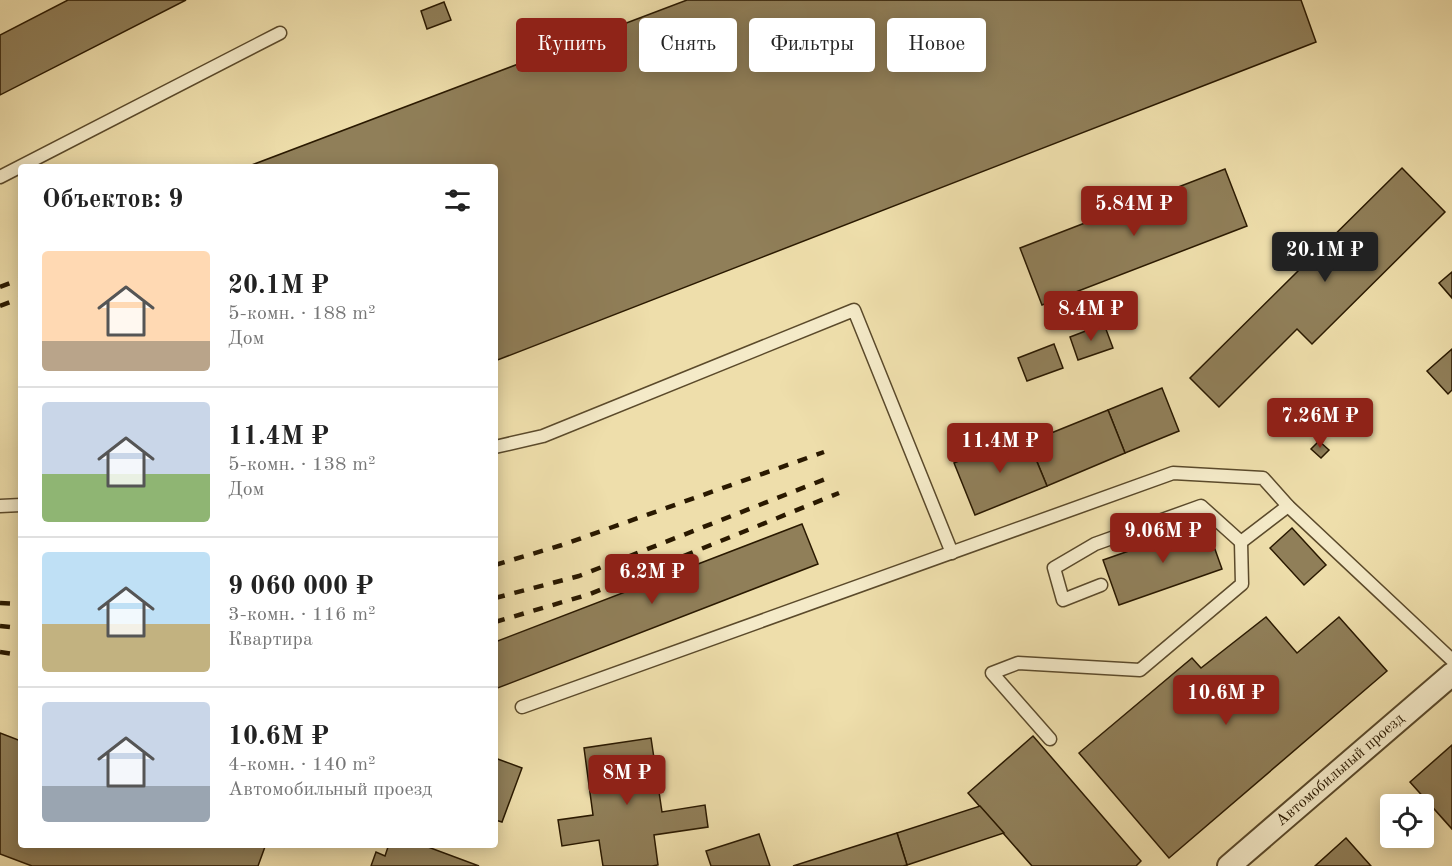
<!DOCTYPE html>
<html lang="ru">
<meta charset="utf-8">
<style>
:root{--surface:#fff;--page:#f2f2f2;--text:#222;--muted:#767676;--line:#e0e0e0;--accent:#8f2418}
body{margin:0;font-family:"Old Standard TT",serif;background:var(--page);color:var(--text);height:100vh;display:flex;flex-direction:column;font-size:22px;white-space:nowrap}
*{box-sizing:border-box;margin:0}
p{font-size:20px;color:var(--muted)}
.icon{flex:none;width:33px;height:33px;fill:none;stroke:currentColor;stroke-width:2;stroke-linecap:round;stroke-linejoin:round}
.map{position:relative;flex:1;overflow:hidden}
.drawer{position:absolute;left:18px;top:164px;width:480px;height:684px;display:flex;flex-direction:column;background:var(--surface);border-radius:6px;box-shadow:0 3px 15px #0003}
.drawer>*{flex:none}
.banner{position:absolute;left:516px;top:18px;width:570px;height:54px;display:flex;gap:12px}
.controls{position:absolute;left:1380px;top:794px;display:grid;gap:12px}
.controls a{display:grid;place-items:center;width:54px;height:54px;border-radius:6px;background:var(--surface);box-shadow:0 3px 15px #0003;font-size:30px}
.price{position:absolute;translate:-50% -51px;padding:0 14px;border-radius:6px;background:var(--accent);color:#fff;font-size:20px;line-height:39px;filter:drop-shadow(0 2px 3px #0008)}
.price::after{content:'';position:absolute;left:50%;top:36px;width:18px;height:14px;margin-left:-9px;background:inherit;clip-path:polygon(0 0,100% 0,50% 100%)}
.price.current{background:#222;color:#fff}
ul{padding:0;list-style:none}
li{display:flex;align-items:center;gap:18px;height:150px;padding:0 24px}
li+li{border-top:2px solid var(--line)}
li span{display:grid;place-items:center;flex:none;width:168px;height:120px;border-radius:6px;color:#555}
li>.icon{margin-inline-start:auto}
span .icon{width:72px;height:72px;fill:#fffc;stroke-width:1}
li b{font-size:26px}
h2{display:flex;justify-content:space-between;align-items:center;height:72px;padding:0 24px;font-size:26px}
.chip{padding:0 21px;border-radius:6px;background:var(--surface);box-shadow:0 3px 15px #0003;font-size:21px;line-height:54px}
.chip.current{background:var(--accent);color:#fff}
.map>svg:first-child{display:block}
.building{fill:#907f59;stroke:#2a1900;stroke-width:1.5}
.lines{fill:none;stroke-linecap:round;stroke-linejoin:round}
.lane-casing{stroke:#5b4a2b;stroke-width:15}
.street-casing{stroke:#5b4a2b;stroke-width:26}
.lane{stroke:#f4eac8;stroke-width:12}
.street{stroke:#f4eac8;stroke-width:22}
.rail{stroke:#2a1900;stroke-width:4.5;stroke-dasharray:10 10;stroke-linecap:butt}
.labels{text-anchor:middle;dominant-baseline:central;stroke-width:4.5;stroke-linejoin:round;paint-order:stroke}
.street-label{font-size:16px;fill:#2a1900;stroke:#f4eac8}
</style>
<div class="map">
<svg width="1452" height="866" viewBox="0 0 1452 866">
<rect width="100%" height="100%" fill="#eedeab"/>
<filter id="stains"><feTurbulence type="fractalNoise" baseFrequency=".00333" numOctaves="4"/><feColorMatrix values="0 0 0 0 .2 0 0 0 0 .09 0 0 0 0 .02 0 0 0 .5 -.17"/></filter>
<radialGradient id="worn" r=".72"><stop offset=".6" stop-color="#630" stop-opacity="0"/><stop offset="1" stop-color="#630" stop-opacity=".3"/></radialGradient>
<g class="building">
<polygon points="68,0 186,0 0,95 0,35"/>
<polygon points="687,0 1301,0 1316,42 495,361 495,166 249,166"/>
<polygon points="444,2 451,20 427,29 421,11"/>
<polygon points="1402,168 1445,212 1312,344 1297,329 1219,407 1190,378"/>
<polygon points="1225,169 1247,226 1042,305 1020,248"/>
<polygon points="1452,272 1452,298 1439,283"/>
<polygon points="1104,324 1113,348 1078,360 1070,337"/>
<polygon points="1054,344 1063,368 1027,381 1018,358"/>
<polygon points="1452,349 1452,390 1448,394 1427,371"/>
<polygon points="1162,388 1179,431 1125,453 1108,410"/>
<polygon points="1108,410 1125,453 1047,486 1029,442"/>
<polygon points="1025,433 1047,486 975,515 954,463"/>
<polygon points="1319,441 1329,450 1321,458 1311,449"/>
<polygon points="802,524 818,564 495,689 495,642"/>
<polygon points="1206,524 1222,569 1119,605 1103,560"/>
<polygon points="1292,528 1326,565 1304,585 1270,548"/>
<polygon points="1266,617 1297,653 1339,617 1387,671 1169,858 1079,753 1192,658 1201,668"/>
<polygon points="0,733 21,741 21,844 266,844 258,866 32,866 0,854"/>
<polygon points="1033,736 1141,861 1136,866 1032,866 968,793"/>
<polygon points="651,738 662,812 705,805 708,827 654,835 658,865 652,866 603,866 599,840 562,846 558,820 593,815 584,748"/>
<polygon points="1452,745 1452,829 1410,782"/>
<polygon points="495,758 522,768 502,822 495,820"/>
<polygon points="980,806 1004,833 907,865 897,833"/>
<polygon points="897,833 907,865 903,866 793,866"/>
<polygon points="759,834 770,866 711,866 706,851"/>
<polygon points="1346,838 1371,866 1315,866"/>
<polygon points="389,844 420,844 479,866 371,866 376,852 385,856"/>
</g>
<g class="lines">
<defs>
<g id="lane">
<polyline points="0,177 280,33"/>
<polyline points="495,447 543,436 854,310 952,553"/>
<polyline points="0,506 21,505"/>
<polyline points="1101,585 1063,600 1054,568 1095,544 1201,506 1241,542"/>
<polyline points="522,707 1173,473 1263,478 1288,506 1452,660"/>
<polyline points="1050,739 992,673 1018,663 1140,670 1242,584 1241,542 1288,506"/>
</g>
<g id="street">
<path id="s1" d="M 1229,866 L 1452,674"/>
</g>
</defs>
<use href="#lane" class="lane-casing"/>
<use href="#street" class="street-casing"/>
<use href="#lane" class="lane"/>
<use href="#street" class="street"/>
<g class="rail">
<polyline points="0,287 21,279"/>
<polyline points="0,306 21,298"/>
<polyline points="495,565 562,545 824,452"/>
<polyline points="495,598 579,576 833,476"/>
<polyline points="0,603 21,604"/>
<polyline points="495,622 590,594 839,493"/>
<polyline points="0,626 21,628"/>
<polyline points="0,652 21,655"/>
</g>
</g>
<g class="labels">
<g class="street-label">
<text stroke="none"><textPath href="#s1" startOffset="147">Автомобильный проезд</textPath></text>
</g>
</g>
<rect width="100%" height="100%" filter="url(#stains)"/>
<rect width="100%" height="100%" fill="url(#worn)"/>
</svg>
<div class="controls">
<a><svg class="icon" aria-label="locate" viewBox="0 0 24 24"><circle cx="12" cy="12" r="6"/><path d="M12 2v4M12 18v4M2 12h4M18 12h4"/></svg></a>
</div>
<b class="price" style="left:1134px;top:237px">5.84M ₽</b>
<b class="price current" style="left:1325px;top:283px">20.1M ₽</b>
<b class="price" style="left:1091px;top:342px">8.4M ₽</b>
<b class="price" style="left:1320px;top:449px">7.26M ₽</b>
<b class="price" style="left:1000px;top:474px">11.4M ₽</b>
<b class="price" style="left:1163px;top:564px">9.06M ₽</b>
<b class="price" style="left:652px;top:605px">6.2M ₽</b>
<b class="price" style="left:1226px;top:726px">10.6M ₽</b>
<b class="price" style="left:627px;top:806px">8M ₽</b>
<div class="banner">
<a class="chip current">Купить</a>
<a class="chip">Снять</a>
<a class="chip">Фильтры</a>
<a class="chip">Новое</a>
</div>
<section class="drawer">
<h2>Объектов: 9<svg class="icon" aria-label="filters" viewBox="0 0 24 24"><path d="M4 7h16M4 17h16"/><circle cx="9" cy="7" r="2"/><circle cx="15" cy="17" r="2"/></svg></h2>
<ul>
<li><span style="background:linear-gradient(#ffd9b3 75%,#b9a48a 0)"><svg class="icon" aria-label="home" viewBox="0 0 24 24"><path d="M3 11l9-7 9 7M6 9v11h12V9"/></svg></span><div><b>20.1M ₽</b><p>5-комн. · 188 m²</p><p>Дом</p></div></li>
<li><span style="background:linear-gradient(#c9d6e8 60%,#8fb573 0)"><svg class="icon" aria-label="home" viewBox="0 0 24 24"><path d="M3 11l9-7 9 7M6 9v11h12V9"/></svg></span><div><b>11.4M ₽</b><p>5-комн. · 138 m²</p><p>Дом</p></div></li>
<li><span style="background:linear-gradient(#bfe0f5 60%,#c2b280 0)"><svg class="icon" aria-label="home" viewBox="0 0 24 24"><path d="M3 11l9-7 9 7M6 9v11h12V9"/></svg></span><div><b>9 060 000 ₽</b><p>3-комн. · 116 m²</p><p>Квартира</p></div></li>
<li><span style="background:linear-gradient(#c9d6e8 70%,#9aa5b1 0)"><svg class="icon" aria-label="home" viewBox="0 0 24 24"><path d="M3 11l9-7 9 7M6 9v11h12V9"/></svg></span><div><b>10.6M ₽</b><p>4-комн. · 140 m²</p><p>Автомобильный проезд</p></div></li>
</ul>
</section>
</div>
